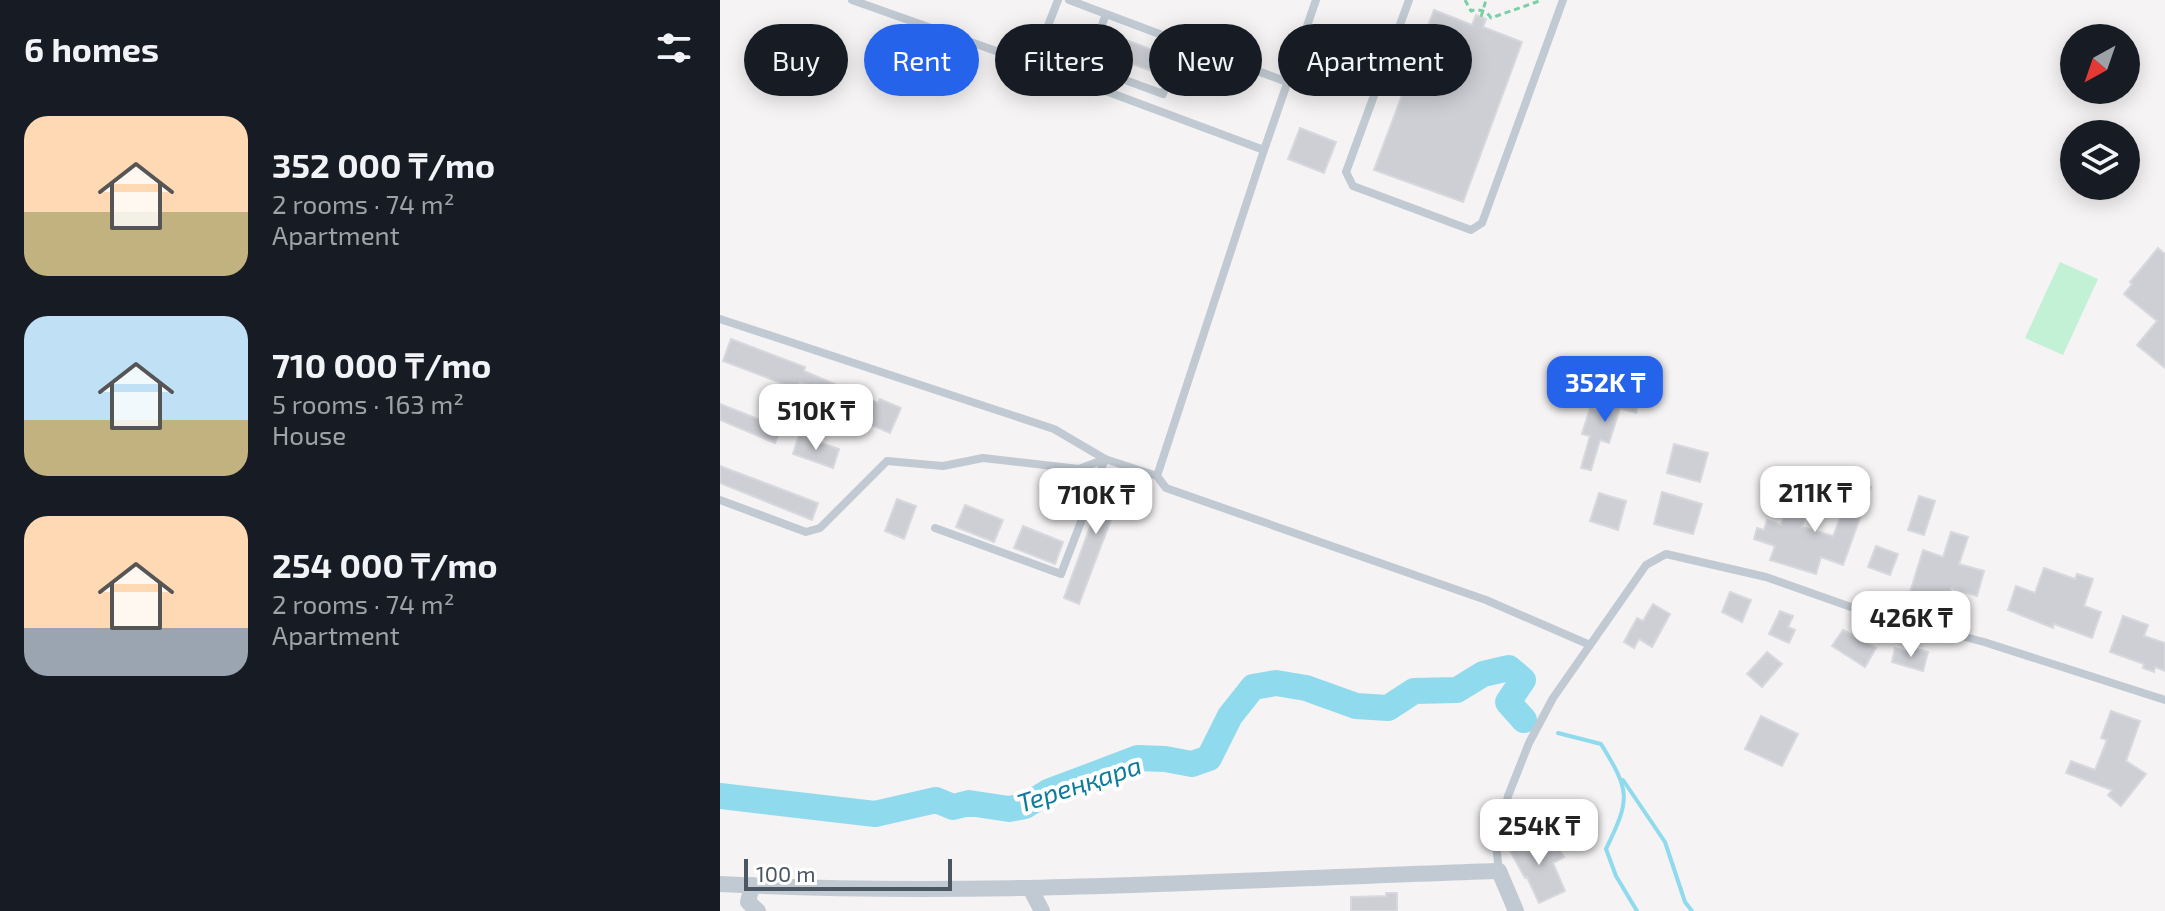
<!DOCTYPE html>
<meta charset="utf-8">
<style>
:root{--surface:#171b24;--page:#242831;--text:#f1f3f6;--muted:#9ea1a6;--accent:#2563eb}
body{margin:0;font-family:"Exo 2",sans-serif;background:var(--page);color:var(--text);height:100vh;display:flex;flex-direction:column;font-size:30px;white-space:nowrap}
*{box-sizing:border-box;margin:0}
p{font-size:26px;color:var(--muted)}
.icon{flex:none;width:44px;height:44px;fill:none;stroke:currentColor;stroke-width:2;stroke-linecap:round;stroke-linejoin:round}
.map{position:relative;flex:1;overflow:hidden}
.details{display:flex;flex-direction:column;background:var(--surface);width:720px}
.details>*{flex:none}
.banner{position:absolute;left:24px;top:24px;width:760px;height:72px;display:flex;gap:16px}
.needle{width:52px;rotate:220deg}
.tools{position:absolute;left:1340px;top:24px;display:grid;gap:16px}
.tools a{display:grid;place-items:center;width:80px;height:80px;border-radius:50%;background:var(--surface);box-shadow:0 4px 20px #0003;font-size:40px}
.scale{position:absolute;left:24px;bottom:20px;width:208px;box-sizing:border-box;padding-left:8px;border:4px solid #4a5661;border-top:0;font-size:22px;line-height:28px;white-space:nowrap;color:#4a5661;-webkit-text-stroke:6px #fff;paint-order:stroke}
.price{position:absolute;translate:-50% -68px;padding:0 18px;border-radius:16px;background:#fff;color:#222;font-size:26px;line-height:52px;filter:drop-shadow(0 2px 4px #0008)}
.price::after{content:'';position:absolute;left:50%;top:48px;width:24px;height:18px;margin-left:-12px;background:inherit;clip-path:polygon(0 0,100% 0,50% 100%)}
.price.on{background:var(--accent);color:#fff}
ul{padding:0;list-style:none}
li{display:flex;align-items:center;gap:24px;height:200px;padding:0 24px}
li span{display:grid;place-items:center;flex:none;width:224px;height:160px;border-radius:24px;color:#555}
li>.icon{margin-inline-start:auto}
span .icon{width:96px;height:96px;fill:#fffc;stroke-width:1}
li b{font-size:34px}
h2{display:flex;justify-content:space-between;align-items:center;height:96px;padding:0 24px;font-size:34px}
.chip{padding:0 28px;border-radius:36px;background:var(--surface);box-shadow:0 4px 20px #0003;font-size:28px;line-height:72px}
.chip.on{background:var(--accent);color:#fff}
main{display:flex;flex:1;min-height:0}
.map>svg:first-child{display:block}
.green{fill:#c3f1d5}
.lines{fill:none;stroke-linecap:round;stroke-linejoin:round}
.stream{stroke:#90daee;stroke-width:4}
.river{stroke:#90daee;stroke-width:26}
.building{fill:#cdcfd5;stroke:#d7d9de;stroke-width:2}
.path{stroke:#7ad0a6;stroke-width:3;stroke-dasharray:6 4;stroke-linecap:butt}
.lane{stroke:#c1cad2;stroke-width:8}
.street{stroke:#c1cad2;stroke-width:16}
.labels{text-anchor:middle;dominant-baseline:central;stroke-width:8;stroke-linejoin:round;paint-order:stroke}
.water-label{font-size:26px;font-style:italic;fill:#0c7c9b;stroke:#fff}
</style>
<main>
<section class="details">
<h2>6 homes<svg class="icon" aria-label="filters" viewBox="0 0 24 24"><path d="M4 7h16M4 17h16"/><circle cx="9" cy="7" r="2"/><circle cx="15" cy="17" r="2"/></svg></h2>
<ul>
<li><span style="background:linear-gradient(#ffd9b3 60%,#c2b280 0)"><svg class="icon" aria-label="home" viewBox="0 0 24 24"><path d="M3 11l9-7 9 7M6 9v11h12V9"/></svg></span><div><b>352 000 ₸/mo</b><p>2 rooms · 74 m²</p><p>Apartment</p></div></li>
<li><span style="background:linear-gradient(#bfe0f5 65%,#c2b280 0)"><svg class="icon" aria-label="home" viewBox="0 0 24 24"><path d="M3 11l9-7 9 7M6 9v11h12V9"/></svg></span><div><b>710 000 ₸/mo</b><p>5 rooms · 163 m²</p><p>House</p></div></li>
<li><span style="background:linear-gradient(#ffd9b3 70%,#9aa5b1 0)"><svg class="icon" aria-label="home" viewBox="0 0 24 24"><path d="M3 11l9-7 9 7M6 9v11h12V9"/></svg></span><div><b>254 000 ₸/mo</b><p>2 rooms · 74 m²</p><p>Apartment</p></div></li>
</ul>
</section>
<div class="map">
<svg width="1445" height="911" viewBox="0 0 1445 911">
<rect width="100%" height="100%" fill="#f5f3f3"/>
<polygon class="green" points="1340,262 1378,279 1343,355 1305,338"/>
<g class="lines">
<g class="stream">
<path d="M 838,733 L 881,744 C 910,791 911,798 886,849 L 896,876 L 917,911"/>
<polyline points="903,780 945,842 965,902 972,911"/>
</g>
<polyline class="river" points="0,796 155,814 216,800 233,807 249,803 289,809 305,806 328,792 418,758 445,759 472,764 489,758 510,716 533,687 556,683 586,688 636,706 668,708 694,691 737,690 763,674 789,668 803,680 788,702 804,720"/>
</g>
<g class="building">
<polygon points="714,10 752,25 756,15 766,19 763,27 802,42 743,202 654,170"/>
<polygon points="390,34 438,52 431,71 383,53"/>
<polygon points="580,128 616,142 604,173 568,159"/>
<polygon points="1438,248 1445,254 1445,368 1417,345 1437,321 1404,294 1412,284 1410,282"/>
<polygon points="11,339 85,367 84,371 158,403 160,399 181,408 170,433 149,424 151,420 93,395 95,388 80,382 77,389 3,361"/>
<polygon points="893,391 920,399 916,413 900,408 889,443 880,440 871,470 861,468 870,436 862,434 870,408 886,413"/>
<polygon points="0,404 61,428 55,443 0,420"/>
<polygon points="79,435 119,449 113,468 73,454"/>
<polygon points="954,444 988,453 980,482 947,473"/>
<polygon points="0,466 98,503 92,520 0,483"/>
<polygon points="391,470 407,477 359,604 344,598"/>
<polygon points="1130,479 1151,487 1123,565 1101,557 1096,574 1050,560 1055,546 1034,539 1037,528 1044,530 1047,520 1061,525 1067,507 1086,514 1082,527 1113,536 1123,511 1118,510"/>
<polygon points="942,492 982,504 973,534 934,524"/>
<polygon points="879,493 906,501 898,530 870,521"/>
<polygon points="1199,496 1215,501 1204,535 1188,530"/>
<polygon points="177,499 196,506 184,539 165,531"/>
<polygon points="245,505 283,520 274,542 236,527"/>
<polygon points="303,526 343,542 335,564 294,548"/>
<polygon points="1231,532 1248,537 1239,564 1264,571 1257,596 1231,588 1224,610 1188,599 1203,550 1223,557"/>
<polygon points="1156,546 1178,554 1170,575 1148,567"/>
<polygon points="1324,568 1355,579 1357,574 1373,579 1364,606 1381,612 1372,638 1334,624 1333,628 1288,610 1296,586 1315,593"/>
<polygon points="1010,592 1031,600 1022,622 1002,612"/>
<polygon points="933,604 950,614 932,647 919,639 914,648 904,642 917,618 923,621"/>
<polygon points="1060,611 1073,616 1068,627 1075,630 1069,643 1049,634"/>
<polygon points="1403,616 1428,625 1424,636 1445,643 1445,671 1435,667 1434,672 1423,668 1424,664 1390,652"/>
<polygon points="1123,630 1156,648 1145,667 1112,646"/>
<polygon points="1175,648 1192,653 1193,648 1208,652 1203,671 1172,662"/>
<polygon points="1047,652 1062,664 1042,687 1027,674"/>
<polygon points="1391,711 1420,721 1406,761 1426,774 1401,806 1388,795 1392,790 1346,773 1351,761 1375,770 1387,740 1381,738"/>
<polygon points="1041,716 1078,734 1062,766 1025,749"/>
<polygon points="809,836 816,850 834,840 844,857 833,863 845,891 819,903 807,877 805,878 788,847"/>
<polygon points="666,893 677,893 677,911 631,911 631,897 666,896"/>
</g>
<g class="lines">
<g class="path">
<path d="M 745,0 L 751,11 C 759,8 767,11 771,18 L 822,0"/>
<polyline points="761,17 766,0"/>
</g>
<g class="lane">
<polyline points="132,0 313,64 338,0"/>
<polyline points="349,0 567,82"/>
<polyline points="689,0 626,172 633,186 751,230 762,223 843,0"/>
<polyline points="386,14 367,66 443,94 462,42"/>
<polyline points="313,64 544,150 596,0"/>
<polyline points="544,150 437,476 446,488 766,600 870,645"/>
<polyline points="0,319 334,429 385,459 437,476"/>
<polyline points="0,500 86,532 100,528 167,461 223,466 263,458 359,469 385,459"/>
<polyline points="215,528 341,574 385,459"/>
<polyline points="779,871 776,845 788,796 809,743 833,698 926,565 946,554 1046,577 1131,607 1264,642 1445,700"/>
</g>
<g class="street">
<path d="M 0,884 C 260,898 520,879 779,871 L 796,911"/>
<polyline points="32,885 28,902 38,911"/>
<polyline points="311,890 322,911"/>
</g>
</g>
<g class="labels">
<g class="water-label">
<text transform="translate(359 783) rotate(-18)">Тереңқара</text>
</g>
</g>
</svg>
<div class="tools">
<a><svg class="needle" viewBox="-14 -14 28 28"><path d="M0-13l5 13h-10z" fill="#e53935"/><path d="M0 13l5-13h-10z" fill="#9ea1a6"/></svg></a>
<a><svg class="icon" aria-label="layers" viewBox="0 0 24 24"><path d="M12 4l9 5-9 5-9-5zM3 14l9 5 9-5"/></svg></a>
</div>
<div class="scale">100 m</div>
<b class="price on" style="left:885px;top:424px">352K ₸</b>
<b class="price" style="left:96px;top:452px">510K ₸</b>
<b class="price" style="left:1095px;top:534px">211K ₸</b>
<b class="price" style="left:376px;top:536px">710K ₸</b>
<b class="price" style="left:1191px;top:659px">426K ₸</b>
<b class="price" style="left:819px;top:867px">254K ₸</b>
<div class="banner">
<a class="chip">Buy</a>
<a class="chip on">Rent</a>
<a class="chip">Filters</a>
<a class="chip">New</a>
<a class="chip">Apartment</a>
</div>
</div>
</main>
